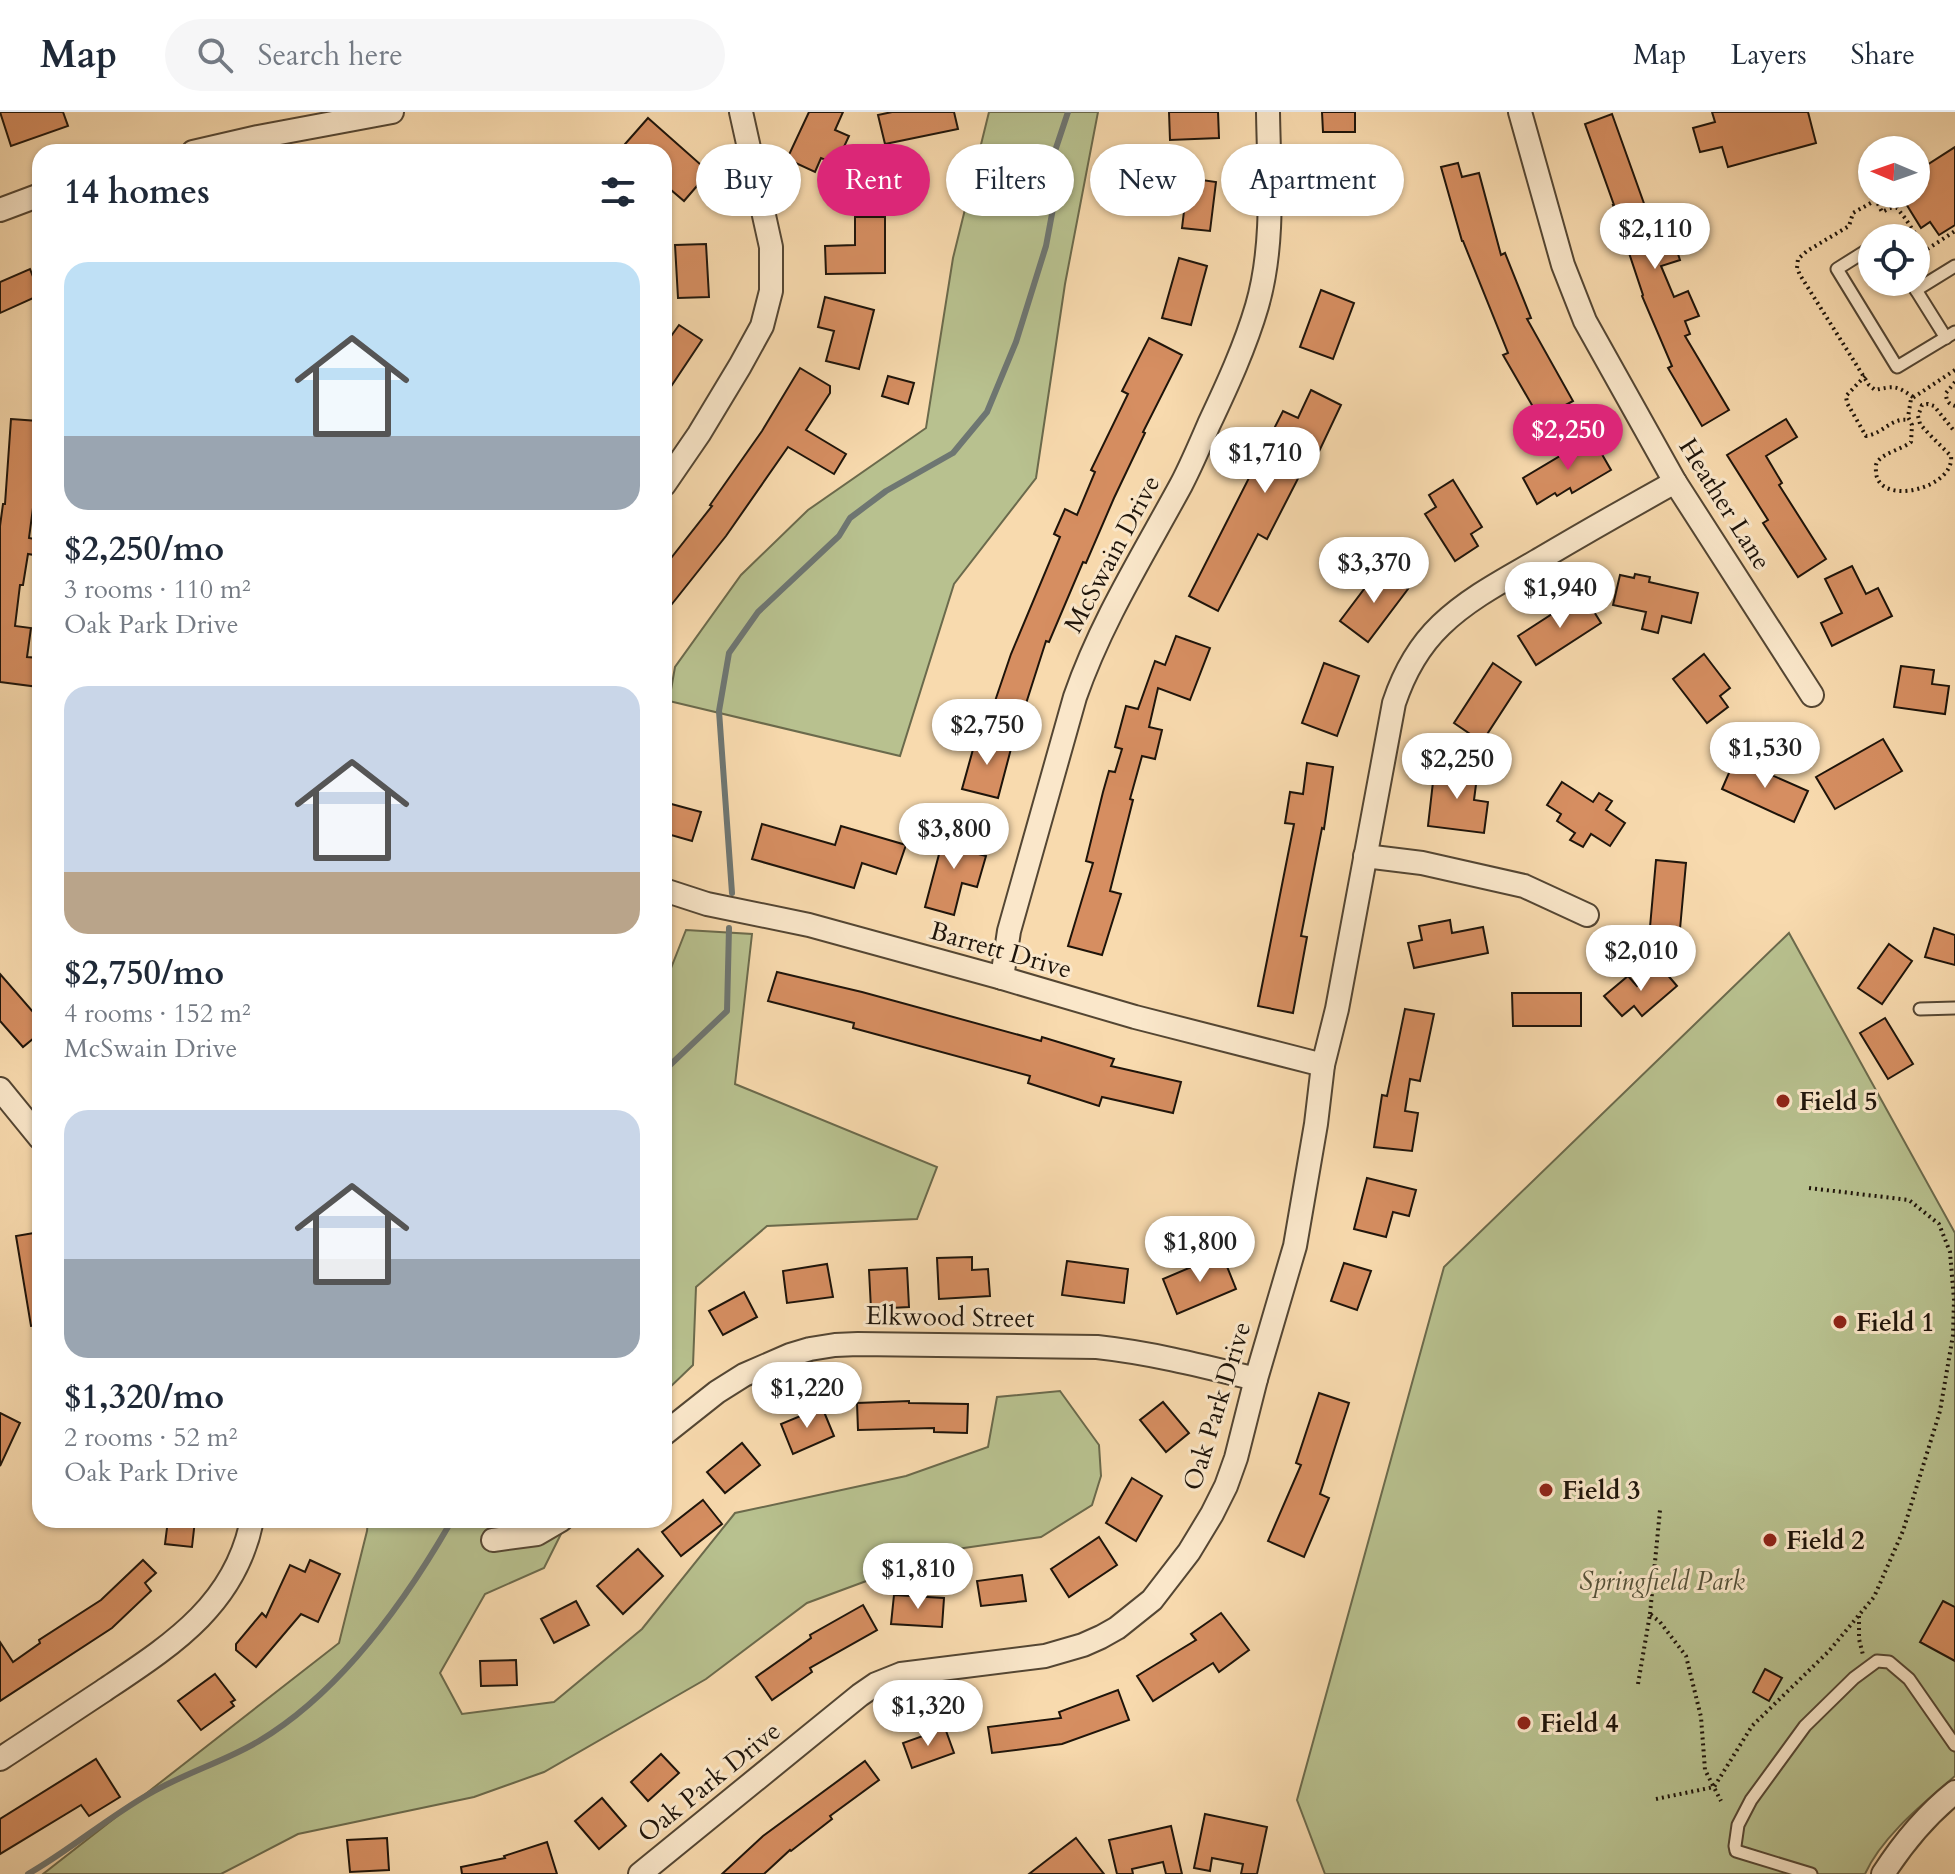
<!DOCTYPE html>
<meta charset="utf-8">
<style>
:root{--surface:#fff;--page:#f6f6f7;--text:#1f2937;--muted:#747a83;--line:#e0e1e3;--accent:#db2777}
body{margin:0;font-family:Cardo,serif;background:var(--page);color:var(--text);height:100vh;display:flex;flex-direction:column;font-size:30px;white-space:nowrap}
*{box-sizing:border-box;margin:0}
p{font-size:26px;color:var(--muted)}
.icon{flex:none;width:44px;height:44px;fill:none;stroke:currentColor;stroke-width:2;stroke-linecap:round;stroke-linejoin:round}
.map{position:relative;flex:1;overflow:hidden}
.details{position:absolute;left:32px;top:32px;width:640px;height:1384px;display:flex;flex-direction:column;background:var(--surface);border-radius:24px;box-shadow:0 2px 6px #0004}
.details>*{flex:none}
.top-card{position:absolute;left:696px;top:32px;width:760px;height:72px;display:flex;gap:16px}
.needle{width:52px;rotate:272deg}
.fabs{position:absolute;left:1858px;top:24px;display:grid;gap:16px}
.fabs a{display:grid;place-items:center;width:72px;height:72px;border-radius:50%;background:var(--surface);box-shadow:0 2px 6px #0004;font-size:40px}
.price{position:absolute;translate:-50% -68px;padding:0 18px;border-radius:28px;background:#fff;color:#222;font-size:26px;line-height:52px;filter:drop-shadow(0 2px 4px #0008)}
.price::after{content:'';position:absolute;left:50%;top:48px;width:24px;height:18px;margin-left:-12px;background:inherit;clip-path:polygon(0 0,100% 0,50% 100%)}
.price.active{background:var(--accent);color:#fff}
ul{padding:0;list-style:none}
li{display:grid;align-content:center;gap:16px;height:424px;padding:0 32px}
li span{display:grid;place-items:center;height:248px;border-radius:24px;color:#555}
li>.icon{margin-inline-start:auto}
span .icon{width:144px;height:144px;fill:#fffc;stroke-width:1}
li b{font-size:34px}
h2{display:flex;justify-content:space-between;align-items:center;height:96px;padding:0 32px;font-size:34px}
.pill{padding:0 28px;border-radius:36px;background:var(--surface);box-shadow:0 2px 6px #0004;font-size:28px;line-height:72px}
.pill.active{background:var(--accent);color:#fff}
header{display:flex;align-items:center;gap:48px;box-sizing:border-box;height:112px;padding:0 40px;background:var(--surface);border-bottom:2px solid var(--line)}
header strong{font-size:38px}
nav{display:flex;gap:44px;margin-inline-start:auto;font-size:28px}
.search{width:560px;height:72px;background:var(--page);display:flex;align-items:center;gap:20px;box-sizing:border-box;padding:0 28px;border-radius:44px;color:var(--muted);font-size:30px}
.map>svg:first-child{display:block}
.green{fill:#b8c18f;stroke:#6b6a4c;stroke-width:2}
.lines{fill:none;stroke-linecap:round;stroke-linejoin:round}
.stream{stroke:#6e7672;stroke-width:6}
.building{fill:#d68e61;stroke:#1e140a;stroke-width:2}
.lane-casing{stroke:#544633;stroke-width:15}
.street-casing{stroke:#544633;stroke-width:26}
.path{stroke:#1e140a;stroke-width:4;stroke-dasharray:2 4;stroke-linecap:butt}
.lane{stroke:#fae7ca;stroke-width:11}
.street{stroke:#fae7ca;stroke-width:22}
.poi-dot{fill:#8f2418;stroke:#fae7ca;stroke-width:3}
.labels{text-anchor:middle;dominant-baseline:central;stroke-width:6;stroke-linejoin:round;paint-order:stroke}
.street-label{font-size:26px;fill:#1e140a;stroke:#fae7ca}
.poi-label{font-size:26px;font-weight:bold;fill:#1e140a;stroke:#fae7ca;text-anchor:start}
.park-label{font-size:26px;font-style:italic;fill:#545139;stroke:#fae7ca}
</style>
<header>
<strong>Map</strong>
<div class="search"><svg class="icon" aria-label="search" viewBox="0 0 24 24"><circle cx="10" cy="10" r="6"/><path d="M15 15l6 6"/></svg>Search here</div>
<nav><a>Map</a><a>Layers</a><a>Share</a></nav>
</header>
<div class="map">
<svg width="1955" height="1762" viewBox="0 0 1955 1762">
<rect width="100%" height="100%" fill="#f8daae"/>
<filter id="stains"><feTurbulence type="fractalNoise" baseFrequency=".0025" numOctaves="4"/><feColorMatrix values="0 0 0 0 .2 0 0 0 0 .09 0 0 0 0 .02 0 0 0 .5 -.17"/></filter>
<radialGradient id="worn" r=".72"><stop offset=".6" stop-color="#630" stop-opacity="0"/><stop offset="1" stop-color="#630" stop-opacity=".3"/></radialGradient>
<g class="green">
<polygon points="989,0 1098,0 1065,172 1036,366 954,472 900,644 669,589 675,555 741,463 808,398 926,316 953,146"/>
<polygon points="686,818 752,822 735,972 937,1055 917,1107 767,1114 696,1175 693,1253 664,1281 664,874"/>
<path d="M 1789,821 L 1955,1121 L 1955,1664 C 1924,1691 1882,1724 1865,1762 L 1325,1762 L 1297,1688 L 1444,1155 Z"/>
<polygon points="1060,1279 1099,1333 1101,1364 1092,1393 1041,1425 950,1438 807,1491 706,1567 544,1660 474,1685 298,1722 221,1762 43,1762 339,1531 367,1419 368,1408 568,1408 544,1456 485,1482 440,1561 462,1602 554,1590 642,1517 735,1401 906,1364 988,1335 997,1285"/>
</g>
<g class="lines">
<g class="stream">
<polyline points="732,781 719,599 729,541 758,500 839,424 850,406 886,379 953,341 987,300 1016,230 1046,134 1060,59 1055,39 1068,0"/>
<polyline points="664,961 669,954 727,899 729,816"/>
<path d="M 28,1762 C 70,1738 107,1706 149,1682 C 184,1661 224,1650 259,1629 C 341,1580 405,1490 452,1408"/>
</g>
</g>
<g class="building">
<polygon points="0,0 63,0 68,14 11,34"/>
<polygon points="809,0 843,0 835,18 849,24 836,52 821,46 815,60 787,47"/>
<polygon points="892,0 954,0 958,17 885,32 878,3"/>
<polygon points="1169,0 1218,0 1219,26 1170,28"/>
<polygon points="1322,0 1355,0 1355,20 1323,20"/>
<polygon points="1712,0 1808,0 1816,31 1728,55 1722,35 1700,40 1693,16 1715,10"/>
<polygon points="1612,2 1651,111 1666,106 1680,148 1661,154 1674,185 1688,179 1699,204 1685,209 1690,222 1685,224 1729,298 1702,314 1668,256 1672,254 1642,184 1643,183 1613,93 1614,93 1585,12"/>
<polygon points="648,6 709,60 684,89 664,72 664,40 618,40"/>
<polygon points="1955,35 1955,113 1939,123 1930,110 1921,116 1900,82 1916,82 1916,60"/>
<polygon points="1458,51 1462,65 1479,61 1501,143 1505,141 1531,206 1527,207 1573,289 1540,307 1503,243 1508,241 1463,129 1462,129 1441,55"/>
<polygon points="1188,66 1216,70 1210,119 1182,116"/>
<polygon points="1332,71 1365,72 1364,100 1331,99"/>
<polygon points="855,105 885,105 885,161 826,162 825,134 855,133"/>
<polygon points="706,132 709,185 678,186 675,133"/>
<polygon points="1179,146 1207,154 1191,213 1162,206"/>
<polygon points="30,157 40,183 0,201 0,170"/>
<polygon points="1321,178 1354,191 1333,247 1300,235"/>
<polygon points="825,185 874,198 859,257 826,249 834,219 818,215"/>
<polygon points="679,213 702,228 664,285 664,234"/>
<polygon points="1149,226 1182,243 1143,320 1145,321 1114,386 1086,451 1083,450 1049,530 1046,529 1022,604 993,595 1011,542 1060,425 1054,422 1065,397 1077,403 1095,360 1091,358 1128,282 1122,279"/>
<polygon points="800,256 830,274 830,281 806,318 846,342 834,362 788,335 726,424 664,502 664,455 712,394 710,393 762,319"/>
<polygon points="888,264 914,271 908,292 882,284"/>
<polygon points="1311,278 1341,293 1315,348 1309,345 1267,427 1258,422 1218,499 1189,484 1283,299 1298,306"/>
<polygon points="11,307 38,309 33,396 29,426 40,428 40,444 28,442 23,473 20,473 15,514 31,516 27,545 40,546 39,575 0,570 0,414 3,392 5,392"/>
<polygon points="1786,307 1797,325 1766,344 1782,371 1779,373 1826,447 1798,465 1763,411 1768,408 1727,343"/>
<polygon points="1592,325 1611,358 1572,381 1570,376 1557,384 1555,381 1537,392 1523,366"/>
<polygon points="1453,368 1482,415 1471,422 1478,434 1455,449 1425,402 1436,395 1429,383"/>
<polygon points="1852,454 1866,482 1878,476 1892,504 1832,534 1821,511 1842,501 1825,467"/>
<polygon points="1380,456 1408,477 1368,530 1340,509"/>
<polygon points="1635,462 1650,465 1649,470 1698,481 1691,511 1662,504 1658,521 1642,517 1646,500 1613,493 1620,463 1634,466"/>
<polygon points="1583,482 1601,511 1536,553 1518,524"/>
<polygon points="1176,524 1210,536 1190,588 1158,576 1149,615 1162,618 1155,647 1142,644 1130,687 1133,688 1110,779 1121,782 1102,843 1068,834 1093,751 1086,749 1103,680 1109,659 1115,660 1122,637 1115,635 1126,594 1138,597 1155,549 1165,553"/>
<polygon points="1704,542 1730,576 1720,584 1728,595 1707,611 1673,567"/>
<polygon points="1324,551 1359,564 1337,624 1302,611"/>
<polygon points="1493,551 1521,570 1482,630 1454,611"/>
<polygon points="1901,554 1934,558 1932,572 1949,574 1945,602 1894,595"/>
<polygon points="977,623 1012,633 998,686 962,677"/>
<polygon points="1883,627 1902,659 1835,697 1816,665"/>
<polygon points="1735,647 1808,679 1794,710 1722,677"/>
<polygon points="1307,651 1333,655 1324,717 1322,716 1301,824 1307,825 1293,901 1258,894 1294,712 1285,711 1290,680 1303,682"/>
<polygon points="1444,653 1478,657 1474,688 1488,690 1484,721 1428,714 1433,670 1439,671"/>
<polygon points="1562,670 1593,690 1599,681 1612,689 1606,698 1625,711 1610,734 1591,722 1583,735 1570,728 1575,721 1557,709 1561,702 1547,693"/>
<polygon points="664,690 701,700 692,729 664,721"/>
<polygon points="762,712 835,733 841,714 906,733 896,762 862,751 854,776 752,747"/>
<polygon points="946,716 975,724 971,740 986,744 977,775 962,771 954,803 925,795"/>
<polygon points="1656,748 1686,751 1680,817 1650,815"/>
<polygon points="1450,808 1452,821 1483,815 1488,841 1414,856 1408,831 1422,828 1419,814"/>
<polygon points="1934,816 1955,823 1955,853 1925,845"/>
<polygon points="1889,832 1912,849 1882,892 1858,876"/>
<polygon points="1660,854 1677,874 1642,904 1634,894 1622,904 1604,884 1628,864 1637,874"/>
<polygon points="777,860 862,880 1041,929 1042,925 1114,947 1111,954 1181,970 1173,1001 1102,985 1099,994 1028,971 1030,964 853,916 854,911 768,889"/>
<polygon points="0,862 40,908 40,921 23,935 0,909"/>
<polygon points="1512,881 1581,881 1581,914 1513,914"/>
<polygon points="1405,897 1434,902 1420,969 1410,967 1405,999 1418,1001 1412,1039 1374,1035 1382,983 1387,984"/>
<polygon points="1885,906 1913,952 1888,967 1860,921"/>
<polygon points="1367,1066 1416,1078 1409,1104 1393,1100 1386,1125 1354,1117"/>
<polygon points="40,1120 40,1213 31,1214 16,1124"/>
<polygon points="1222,1142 1236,1177 1177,1202 1163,1167"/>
<polygon points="972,1145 972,1158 988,1157 990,1184 939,1187 937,1146"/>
<polygon points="1067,1149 1128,1157 1124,1191 1062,1183"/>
<polygon points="1344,1151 1371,1159 1357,1198 1331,1189"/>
<polygon points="827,1152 833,1185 787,1191 783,1159"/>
<polygon points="907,1156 909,1195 871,1197 869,1158"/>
<polygon points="744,1180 757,1205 723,1223 709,1199"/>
<polygon points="1319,1281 1349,1291 1320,1382 1329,1386 1304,1445 1268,1429 1301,1353 1296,1351"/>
<polygon points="909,1289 909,1291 968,1292 967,1321 934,1320 934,1316 858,1318 857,1291"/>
<polygon points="1163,1290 1189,1321 1166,1340 1140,1308"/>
<polygon points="822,1295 834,1324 793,1342 781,1312"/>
<polygon points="0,1301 20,1311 0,1354"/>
<polygon points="742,1331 760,1353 725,1381 707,1360"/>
<polygon points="1132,1366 1162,1384 1136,1429 1106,1411"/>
<polygon points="703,1388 722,1412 681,1444 662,1420"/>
<polygon points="168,1408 195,1408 192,1435 165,1432"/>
<polygon points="1099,1425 1117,1453 1069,1485 1051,1457"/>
<polygon points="638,1437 663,1464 623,1502 597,1474"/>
<polygon points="143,1448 156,1461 145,1471 151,1479 112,1516 0,1589 0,1530 13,1550 40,1531 39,1528 101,1488"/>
<polygon points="310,1448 340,1462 318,1510 301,1502 256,1555 236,1538 236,1532 262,1501 266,1505 290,1453 305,1460"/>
<polygon points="1022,1463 1026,1489 981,1494 977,1469"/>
<polygon points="894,1483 944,1486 942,1515 891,1512"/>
<polygon points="576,1489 589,1513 554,1531 541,1507"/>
<polygon points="1943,1489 1955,1495 1955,1549 1920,1530"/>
<polygon points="863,1493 877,1518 810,1556 812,1560 772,1588 756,1565 811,1526 810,1523"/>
<polygon points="1221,1501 1249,1538 1219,1560 1213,1551 1153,1589 1137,1564 1196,1528 1191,1522"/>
<polygon points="516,1548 517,1573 481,1574 480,1549"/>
<polygon points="1765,1557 1782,1566 1769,1589 1753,1580"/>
<polygon points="215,1562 235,1588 231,1590 234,1594 201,1618 178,1589"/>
<polygon points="1118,1578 1129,1608 1062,1632 992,1641 988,1615 1061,1606 1059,1600"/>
<polygon points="945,1616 954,1641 912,1656 903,1631"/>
<polygon points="661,1642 679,1661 648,1689 631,1670"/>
<polygon points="96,1647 120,1685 89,1704 81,1693 0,1742 0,1707"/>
<polygon points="865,1649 879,1668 830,1704 832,1707 791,1739 790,1738 764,1762 722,1762 763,1724"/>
<polygon points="602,1686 626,1714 599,1737 575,1709"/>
<polygon points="1205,1702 1267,1715 1257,1762 1241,1762 1243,1752 1212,1746 1210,1759 1194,1756"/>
<polygon points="1171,1714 1182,1762 1166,1762 1163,1750 1132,1757 1133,1762 1117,1762 1109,1728"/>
<polygon points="387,1726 389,1758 350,1760 347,1728"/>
<polygon points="1076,1726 1104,1762 1029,1762 1051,1745"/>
<polygon points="547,1730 557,1762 462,1762 461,1755 505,1746 504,1744"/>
</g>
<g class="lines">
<defs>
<g id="lane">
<polyline points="1872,135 1837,157 1897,255 1955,220"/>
<polyline points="1911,170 1946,226"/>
<polyline points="1916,178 1955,154"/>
<polyline points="1920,897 1955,896"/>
<polyline points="1811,1762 1736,1739 1735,1734 1738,1713 1751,1688 1805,1614 1854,1566 1877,1549 1889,1550 1909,1567 1955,1633"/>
</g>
<g id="street">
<polyline points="1520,0 1563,153 1585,209 1675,370 1812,583"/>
<polyline points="193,40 258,25 392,0"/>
<polyline points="0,98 40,83"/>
<polyline points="664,373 699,322 740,254 762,214 771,179 771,135 741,0"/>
<polyline points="1365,744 1422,751 1524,774 1587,803"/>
<polyline points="664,778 707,792 809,813 1002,866 1135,905 1323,953"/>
<path d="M 1002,866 L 1009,819 L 1075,585 C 1101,510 1143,443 1181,373 C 1191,354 1200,333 1209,312 C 1227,274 1245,235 1257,194 C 1275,132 1269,64 1268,0"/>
<polyline points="0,977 40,1026"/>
<path d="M 664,1322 L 717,1280 L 744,1263 L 790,1243 L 810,1237 L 835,1233 L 858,1232 L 1097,1235 C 1152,1241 1203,1254 1256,1267"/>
<polyline points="493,1428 537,1422 561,1408"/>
<path d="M 0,1647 C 34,1625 68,1602 103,1579 C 170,1534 235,1494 252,1408"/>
<path d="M 640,1762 L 860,1583 L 876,1572 L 901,1562 L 1045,1544 L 1083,1533 L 1101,1525 L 1117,1516 L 1152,1488 L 1189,1440 L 1212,1402 L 1226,1374 L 1236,1346 L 1256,1267 L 1295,1134 L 1316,1012 L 1323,953 L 1337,897 L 1394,591 C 1404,561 1418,535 1441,513 C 1470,485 1508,466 1542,446 C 1586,420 1630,395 1675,370"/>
<path d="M 1883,1762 C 1903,1731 1926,1703 1955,1680"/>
</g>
</defs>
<use href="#lane" class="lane-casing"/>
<use href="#street" class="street-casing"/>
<g class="path">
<path d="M 1955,258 L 1911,287 L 1908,305 L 1912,313 L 1911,330 C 1902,337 1884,341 1878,349 C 1875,352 1876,357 1876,361 C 1880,395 1955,376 1951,344 L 1928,321 L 1920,312 L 1918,304 L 1922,293 L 1928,292 L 1934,294 L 1955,320"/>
<path d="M 1865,264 L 1846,284 L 1847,291 L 1866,324 C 1883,322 1891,305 1909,308"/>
<path d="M 1955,270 L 1946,281 C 1946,288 1948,292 1955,294"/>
<path d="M 1913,285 C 1896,273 1894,274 1875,278 L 1869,273 L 1800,163 L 1797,156 L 1798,147 L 1807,139 L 1849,114 L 1853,101 L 1876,88 L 1882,100 L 1890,96 L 1897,96 L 1905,106 L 1926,138 L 1955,119"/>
<polyline points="1650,1502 1660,1398"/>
<polyline points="1859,1504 1859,1527 1863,1543"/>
<polyline points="1638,1572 1650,1502 1660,1510 1686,1544 1701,1605 1705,1658 1721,1689"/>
<polyline points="1656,1687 1714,1675 1752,1614 1829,1539 1874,1485 1903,1419 1940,1299 1953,1223 1954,1188 1950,1140 1939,1112 1909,1088 1809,1076"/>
</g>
<use href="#lane" class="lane"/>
<use href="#street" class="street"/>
</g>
<g class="poi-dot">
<circle cx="1783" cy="989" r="8"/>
<circle cx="1840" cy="1210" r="8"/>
<circle cx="1546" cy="1378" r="8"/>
<circle cx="1770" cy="1428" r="8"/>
<circle cx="1524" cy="1611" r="8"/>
</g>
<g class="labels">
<g class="street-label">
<text transform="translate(1725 392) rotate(58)">Heather Lane</text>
<text transform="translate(1112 442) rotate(-62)">McSwain Drive</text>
<text transform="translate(1001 838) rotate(16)">Barrett Drive</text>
<text transform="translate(950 1205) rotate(1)">Elkwood Street</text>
<text transform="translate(1217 1294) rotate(-73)">Oak Park Drive</text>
<text transform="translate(709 1670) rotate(-39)">Oak Park Drive</text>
</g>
<g class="poi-label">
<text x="1799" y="989">Field 5</text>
<text x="1856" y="1210">Field 1</text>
<text x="1562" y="1378">Field 3</text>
<text x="1786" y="1428">Field 2</text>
<text x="1540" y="1611">Field 4</text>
</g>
<g class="park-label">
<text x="1662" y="1469">Springfield Park</text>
</g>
</g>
<rect width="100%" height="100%" filter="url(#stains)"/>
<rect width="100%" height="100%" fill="url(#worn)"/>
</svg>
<div class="fabs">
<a><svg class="needle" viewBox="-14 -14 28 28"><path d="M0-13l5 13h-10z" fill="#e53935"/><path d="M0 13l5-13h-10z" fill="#747a83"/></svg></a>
<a><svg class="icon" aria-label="locate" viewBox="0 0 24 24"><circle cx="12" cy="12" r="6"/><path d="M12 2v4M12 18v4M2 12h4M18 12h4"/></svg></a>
</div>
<b class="price" style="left:1655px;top:159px">$2,110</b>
<b class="price active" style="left:1568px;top:360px">$2,250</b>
<b class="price" style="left:1265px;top:383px">$1,710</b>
<b class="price" style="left:1374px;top:493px">$3,370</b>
<b class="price" style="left:1560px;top:518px">$1,940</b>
<b class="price" style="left:987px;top:655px">$2,750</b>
<b class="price" style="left:1765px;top:678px">$1,530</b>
<b class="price" style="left:1457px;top:689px">$2,250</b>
<b class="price" style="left:954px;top:759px">$3,800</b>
<b class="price" style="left:1641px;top:881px">$2,010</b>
<b class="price" style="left:1200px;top:1172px">$1,800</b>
<b class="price" style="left:807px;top:1318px">$1,220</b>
<b class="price" style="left:918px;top:1499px">$1,810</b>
<b class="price" style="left:928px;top:1636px">$1,320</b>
<div class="top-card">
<a class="pill">Buy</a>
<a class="pill active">Rent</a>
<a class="pill">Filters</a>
<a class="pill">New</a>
<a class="pill">Apartment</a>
</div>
<section class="details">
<h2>14 homes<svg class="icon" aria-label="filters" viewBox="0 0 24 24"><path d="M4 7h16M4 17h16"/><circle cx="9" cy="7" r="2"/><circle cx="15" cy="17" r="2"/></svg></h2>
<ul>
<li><span style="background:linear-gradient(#bfe0f5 70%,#9aa5b1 0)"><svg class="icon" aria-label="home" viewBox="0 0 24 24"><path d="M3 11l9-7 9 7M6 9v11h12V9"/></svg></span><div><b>$2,250/mo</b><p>3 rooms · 110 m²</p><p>Oak Park Drive</p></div></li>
<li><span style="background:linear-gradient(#c9d6e8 75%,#b9a48a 0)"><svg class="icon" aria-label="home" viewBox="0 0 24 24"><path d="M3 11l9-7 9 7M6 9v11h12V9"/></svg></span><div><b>$2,750/mo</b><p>4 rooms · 152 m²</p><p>McSwain Drive</p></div></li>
<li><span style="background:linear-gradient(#c9d6e8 60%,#9aa5b1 0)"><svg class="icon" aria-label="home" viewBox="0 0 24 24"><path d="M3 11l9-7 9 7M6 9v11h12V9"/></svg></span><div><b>$1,320/mo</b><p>2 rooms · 52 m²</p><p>Oak Park Drive</p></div></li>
</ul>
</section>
</div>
